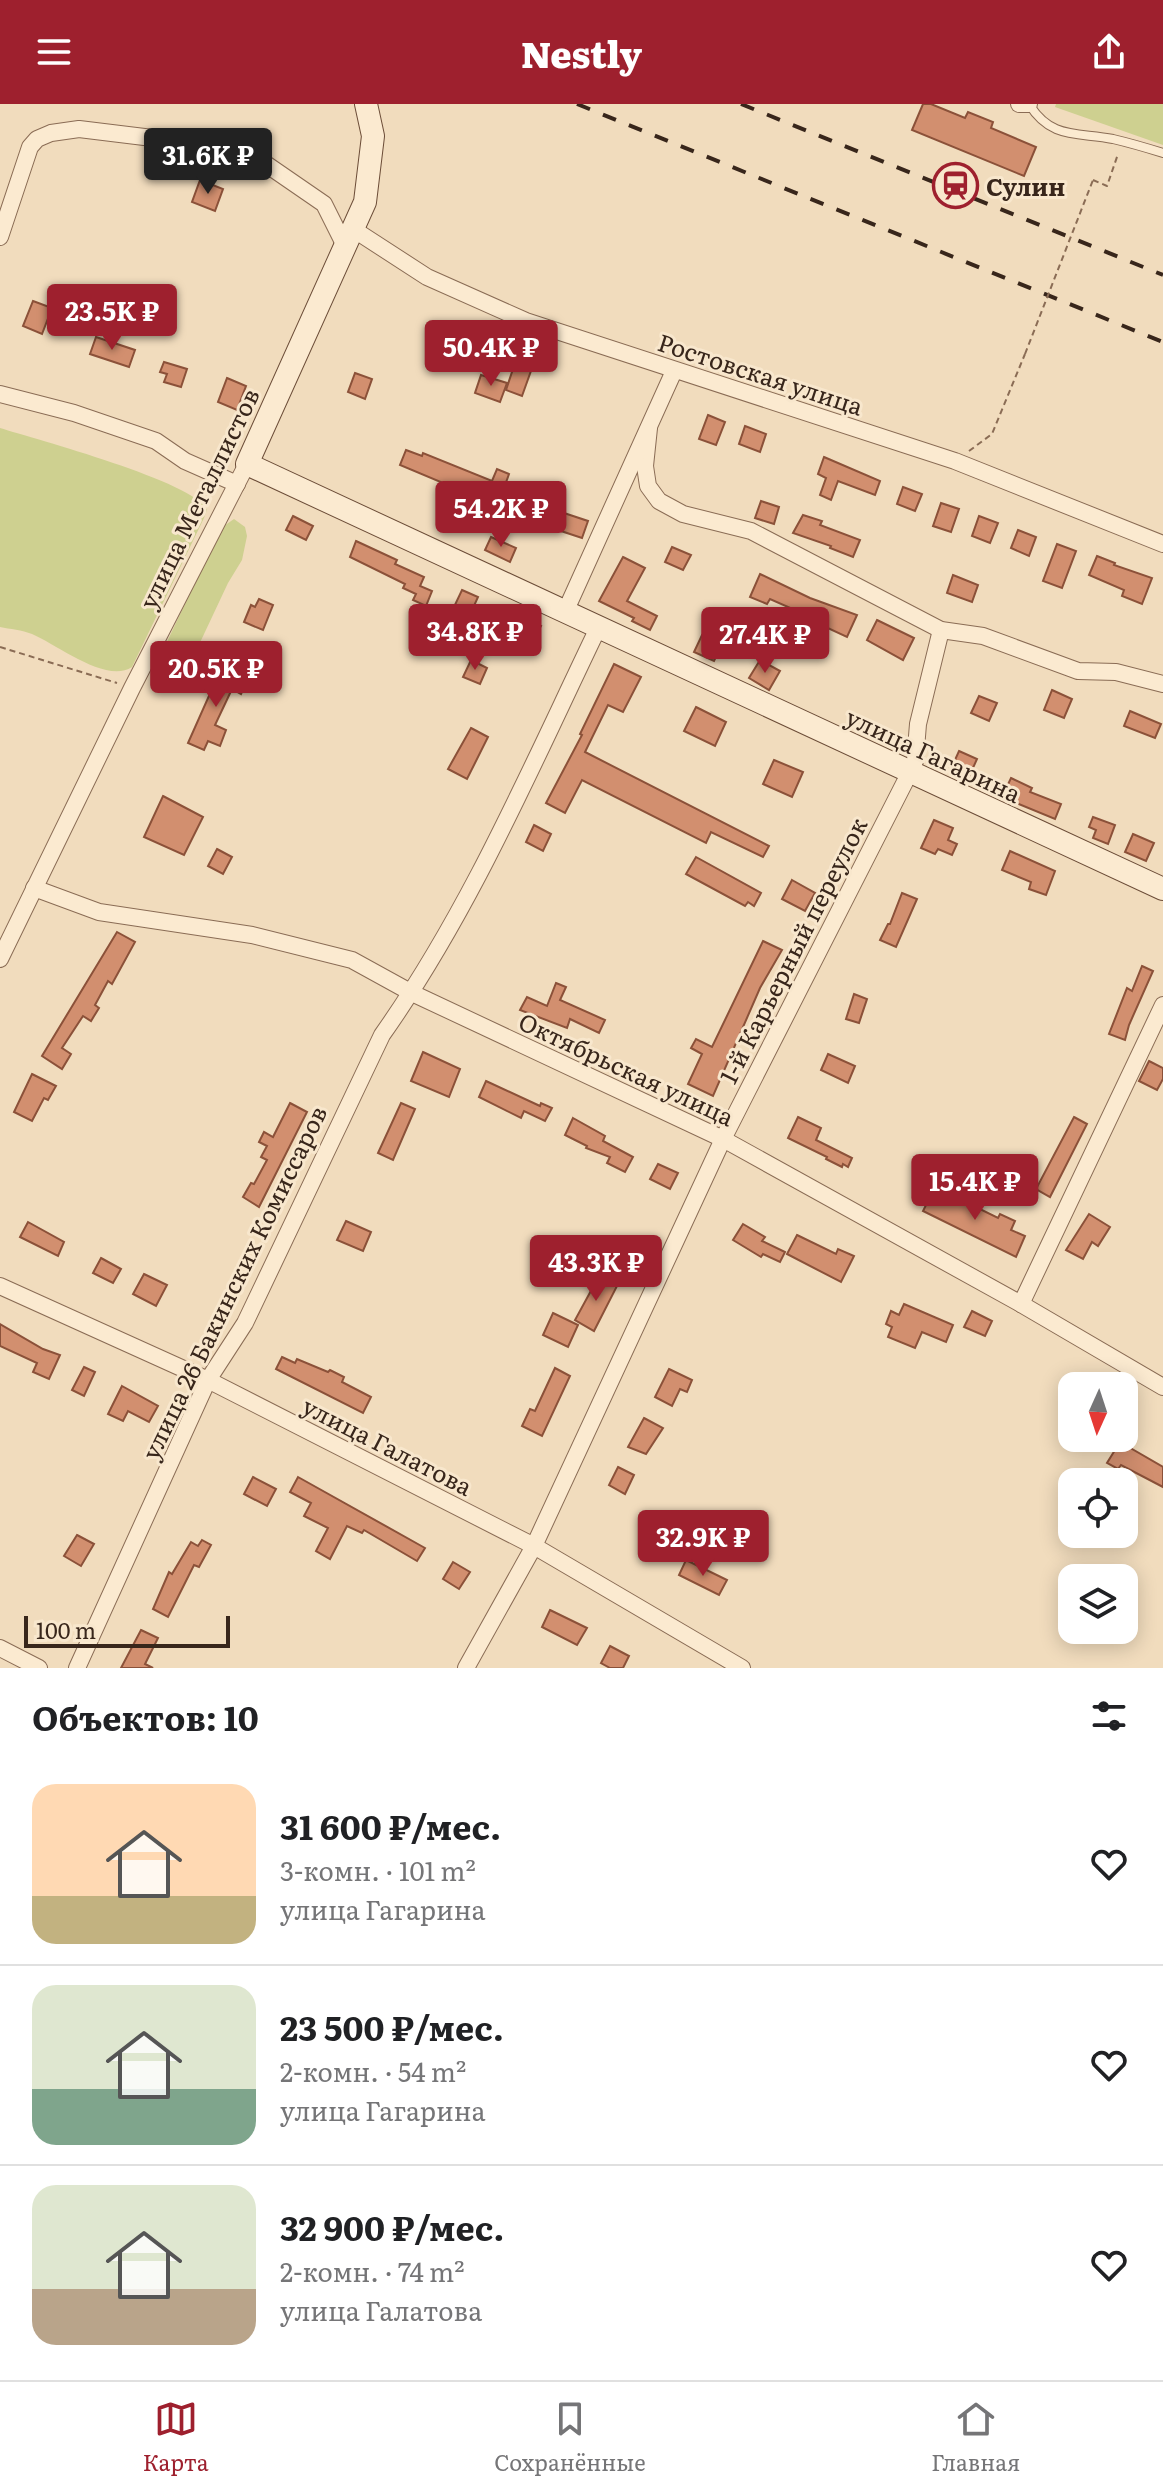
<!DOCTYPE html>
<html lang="ru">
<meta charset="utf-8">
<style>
:root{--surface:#fff;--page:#f2f2f2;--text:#202124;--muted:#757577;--line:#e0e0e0;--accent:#9e202e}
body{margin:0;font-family:Literata,serif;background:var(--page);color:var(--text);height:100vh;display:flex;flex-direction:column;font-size:30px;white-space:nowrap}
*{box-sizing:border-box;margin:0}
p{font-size:26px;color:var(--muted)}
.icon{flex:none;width:44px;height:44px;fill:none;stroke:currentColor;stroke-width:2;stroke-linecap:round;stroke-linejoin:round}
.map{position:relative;height:1564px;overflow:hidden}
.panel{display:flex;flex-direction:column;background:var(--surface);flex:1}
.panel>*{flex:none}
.needle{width:52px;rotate:183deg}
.tools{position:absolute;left:1058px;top:1268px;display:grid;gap:16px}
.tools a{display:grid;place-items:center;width:80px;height:80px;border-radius:16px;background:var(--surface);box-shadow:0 4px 20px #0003;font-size:40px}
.scale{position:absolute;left:24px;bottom:20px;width:206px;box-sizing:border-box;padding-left:8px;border:4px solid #38261b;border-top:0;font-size:22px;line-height:28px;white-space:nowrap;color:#38261b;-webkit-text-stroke:6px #f8e7cd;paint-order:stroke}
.price{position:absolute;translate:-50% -68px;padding:0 18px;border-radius:8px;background:var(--accent);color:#fff;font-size:26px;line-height:52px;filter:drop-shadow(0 2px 4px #0008)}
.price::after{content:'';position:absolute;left:50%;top:48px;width:24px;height:18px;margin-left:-12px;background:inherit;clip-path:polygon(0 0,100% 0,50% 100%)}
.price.selected{background:#222;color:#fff}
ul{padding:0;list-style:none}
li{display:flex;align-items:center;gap:24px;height:200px;padding:0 32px}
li+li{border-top:2px solid var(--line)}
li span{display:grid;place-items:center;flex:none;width:224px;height:160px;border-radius:24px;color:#555}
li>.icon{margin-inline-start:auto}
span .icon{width:96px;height:96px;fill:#fffc;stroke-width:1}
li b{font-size:34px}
h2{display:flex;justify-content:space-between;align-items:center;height:96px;padding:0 32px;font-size:34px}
header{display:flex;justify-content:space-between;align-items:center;height:104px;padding:0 32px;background:var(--accent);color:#fff;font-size:36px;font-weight:800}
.dock{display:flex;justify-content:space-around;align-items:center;height:112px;border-top:2px solid var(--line);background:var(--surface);font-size:22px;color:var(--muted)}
.dock a{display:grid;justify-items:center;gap:4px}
.dock .selected{color:var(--accent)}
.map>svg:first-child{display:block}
.green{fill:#ced090}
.building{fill:#d28f6f;stroke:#8b5139;stroke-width:2}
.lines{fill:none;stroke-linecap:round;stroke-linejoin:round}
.service-casing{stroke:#8a6c55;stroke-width:10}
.minor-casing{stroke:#8a6c55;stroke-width:18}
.secondary-casing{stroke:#6c4d38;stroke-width:24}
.path{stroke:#8a6c55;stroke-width:2;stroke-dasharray:6 4;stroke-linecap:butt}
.service{stroke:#fbead0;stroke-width:8}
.minor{stroke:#fbead0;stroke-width:16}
.secondary{stroke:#fbead0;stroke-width:22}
.rail{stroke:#38261b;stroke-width:4;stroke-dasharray:14 14;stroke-linecap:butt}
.path-bridge{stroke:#8a6c55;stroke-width:2;stroke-dasharray:6 4;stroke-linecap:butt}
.labels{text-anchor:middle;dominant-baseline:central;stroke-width:6;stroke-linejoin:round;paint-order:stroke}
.poi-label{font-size:24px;font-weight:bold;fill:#38261b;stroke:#f8e7cd;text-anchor:start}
.street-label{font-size:24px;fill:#38261b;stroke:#f8e7cd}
</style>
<header><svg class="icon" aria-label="menu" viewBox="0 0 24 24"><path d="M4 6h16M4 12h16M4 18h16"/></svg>Nestly<svg class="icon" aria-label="share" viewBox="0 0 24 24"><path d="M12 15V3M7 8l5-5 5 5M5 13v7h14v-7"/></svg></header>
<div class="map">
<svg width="1163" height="1564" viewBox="0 0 1163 1564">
<rect width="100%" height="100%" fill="#f1dcbd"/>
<g class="green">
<polygon points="1056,0 1163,0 1163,41 1055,3"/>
<path d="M 0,324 C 35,335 196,378 207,406 L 204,414 L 132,563 C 106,580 58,541 32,530 C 22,526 10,525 0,523 Z"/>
<polygon points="234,415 245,423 247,432 242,456 228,479 189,562 182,569 166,568 161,554 165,542 221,424"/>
</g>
<g class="building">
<polygon points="923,0 931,0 965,14 968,8 993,18 991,24 1036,43 1024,72 912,26"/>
<polygon points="200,76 223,85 215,107 192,98"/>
<polygon points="33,197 52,204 42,230 23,222"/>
<polygon points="96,233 135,246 129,263 90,250"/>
<polygon points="520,244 537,250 522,292 506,286"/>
<polygon points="164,258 187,265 181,283 164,278 167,270 160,268"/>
<polygon points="355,269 372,275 365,295 348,288"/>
<polygon points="481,271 507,279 500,298 475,289"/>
<polygon points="227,274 246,282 237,306 218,298"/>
<polygon points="708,311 725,318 716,341 699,335"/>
<polygon points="745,322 766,330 760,348 739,340"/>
<polygon points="406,346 422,352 423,349 492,377 497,365 509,370 504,384 543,405 536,418 400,361"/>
<polygon points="824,353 880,377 875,391 838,377 831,396 820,391 826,374 818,370"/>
<polygon points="903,383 922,390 915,407 897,400"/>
<polygon points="761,397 779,403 774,420 755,414"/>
<polygon points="941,399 959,405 951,428 933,422"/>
<polygon points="564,409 588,417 582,434 558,426"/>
<polygon points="803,411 822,417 820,421 860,436 853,453 830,444 831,442 793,429"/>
<polygon points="293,412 313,422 306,436 286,426"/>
<polygon points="979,412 998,419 990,439 972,432"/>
<polygon points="1018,426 1036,433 1029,452 1011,444"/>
<polygon points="491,433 516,444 510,458 485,446"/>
<polygon points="356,437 397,456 395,460 424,473 420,482 432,487 426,502 413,496 416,490 403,484 405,480 350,453"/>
<polygon points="1057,440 1076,447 1062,484 1043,477"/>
<polygon points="672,443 691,451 683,466 665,458"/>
<polygon points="1097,452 1115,459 1114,461 1152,474 1142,500 1122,492 1124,486 1089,471"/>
<polygon points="623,453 645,464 627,497 657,512 650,526 632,517 634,514 599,497"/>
<polygon points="760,470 810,494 857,511 847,533 819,520 820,517 770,495 767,500 750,493"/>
<polygon points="953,471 978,481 972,498 947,489"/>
<polygon points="462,486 478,493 469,513 453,505"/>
<polygon points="259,495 273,501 263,526 244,518 251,501 255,503"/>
<polygon points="524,513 541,522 531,540 514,531"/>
<polygon points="877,516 914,534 903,556 867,536"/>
<polygon points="702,531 722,540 714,557 694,548"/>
<polygon points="471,556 487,564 480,580 463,573"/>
<polygon points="760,556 780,567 769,586 749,574"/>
<polygon points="224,558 236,564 232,571 246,579 241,590 232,585 215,621 226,626 220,642 208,637 204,646 188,639"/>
<polygon points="614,560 641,573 623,608 608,601 585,648 769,742 763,753 711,728 706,739 582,676 565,709 546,699 582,631 580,630"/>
<polygon points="1052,586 1072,595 1064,614 1044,606"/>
<polygon points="979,592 997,599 989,617 971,609"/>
<polygon points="696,603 726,618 715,642 684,627"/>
<polygon points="1130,607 1161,620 1155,634 1124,622"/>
<polygon points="471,624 488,633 467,675 448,665"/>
<polygon points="959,647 977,655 968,675 950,667"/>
<polygon points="774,656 803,668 792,693 763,680"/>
<polygon points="1011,674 1032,684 1030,688 1061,700 1055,715 1002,693"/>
<polygon points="163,692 203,713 184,751 144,733"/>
<polygon points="1093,713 1115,721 1108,740 1093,734 1096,726 1089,723"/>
<polygon points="934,716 953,724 948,736 957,740 952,751 938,745 935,750 921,744"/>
<polygon points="534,721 551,730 543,747 526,738"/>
<polygon points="1133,730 1154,739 1146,757 1125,748"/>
<polygon points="217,745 232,753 223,770 208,762"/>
<polygon points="1010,747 1055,767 1046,791 1029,785 1031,778 1002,766"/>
<polygon points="696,753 761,789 754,802 748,798 745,802 686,770"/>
<polygon points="792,776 815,789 805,807 782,795"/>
<polygon points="902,789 917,795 896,843 880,836 888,820 890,820"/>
<polygon points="117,828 135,838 112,880 108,877 95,901 99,904 91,917 83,912 62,944 71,950 62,965 42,952"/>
<polygon points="763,837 782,846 760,884 713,992 688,980 702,950 691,944 696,935 712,943"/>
<polygon points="1142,862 1153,867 1129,921 1125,936 1109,930 1127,884 1132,887"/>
<polygon points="556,879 566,883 560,896 605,916 599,929 570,915 567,924 520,906 527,893 547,902"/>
<polygon points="854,890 867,895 859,919 846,915"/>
<polygon points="423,948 460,965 449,993 411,977"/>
<polygon points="828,950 855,962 848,979 821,966"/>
<polygon points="1149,957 1163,964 1163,975 1157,986 1139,977"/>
<polygon points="32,970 56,982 48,996 44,994 32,1017 14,1008"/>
<polygon points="486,977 540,1002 541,999 552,1004 545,1017 524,1007 521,1014 479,993"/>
<polygon points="290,999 307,1008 259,1103 243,1093 251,1079 254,1080 267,1056 261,1053 267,1042 259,1038 264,1028 273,1033"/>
<polygon points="401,999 415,1005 393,1056 378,1049"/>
<polygon points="798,1013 821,1024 816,1036 852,1054 848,1063 843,1060 842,1063 826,1055 827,1053 788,1034"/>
<polygon points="1074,1013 1087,1020 1050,1093 1036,1085"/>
<polygon points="573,1014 605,1032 603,1037 633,1053 625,1068 607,1059 610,1053 586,1044 587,1042 565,1031"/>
<polygon points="658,1060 678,1069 670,1085 650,1075"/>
<polygon points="935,1083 998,1114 1000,1110 1015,1117 1011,1126 1025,1132 1016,1153 923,1107"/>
<polygon points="1089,1110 1110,1123 1098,1142 1092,1138 1083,1155 1066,1146"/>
<polygon points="346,1117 371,1128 363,1147 337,1136"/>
<polygon points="28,1118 64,1138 58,1152 20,1133"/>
<polygon points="743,1120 765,1133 762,1137 785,1148 780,1158 763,1150 761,1153 733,1136"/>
<polygon points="797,1131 836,1150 838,1145 854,1152 841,1178 787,1150"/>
<polygon points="101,1154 121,1165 113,1179 93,1169"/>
<polygon points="144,1170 167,1181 156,1202 133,1190"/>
<polygon points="596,1170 617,1182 594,1227 575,1216 593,1183 590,1181"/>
<polygon points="904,1200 953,1221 946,1238 922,1228 915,1244 888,1233 892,1223 886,1220 891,1207 899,1211"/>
<polygon points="972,1207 992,1217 985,1232 964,1223"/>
<polygon points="553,1209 578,1221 568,1243 543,1231"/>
<polygon points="0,1220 43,1245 60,1251 49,1275 33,1268 37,1259 0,1242"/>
<polygon points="282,1253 295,1259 297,1255 328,1268 330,1266 344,1273 342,1278 371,1293 363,1309 276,1265"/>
<polygon points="84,1263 95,1268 84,1292 72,1286"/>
<polygon points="555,1264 570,1272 542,1332 522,1322 530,1305 535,1307"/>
<polygon points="669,1265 692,1276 687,1288 680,1285 672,1302 655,1293"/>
<polygon points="122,1282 158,1302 149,1318 128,1307 123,1317 108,1310"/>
<polygon points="644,1314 663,1324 646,1350 628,1343"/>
<polygon points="1120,1338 1163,1363 1163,1383 1121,1361 1118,1365 1107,1359"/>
<polygon points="618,1363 634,1371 625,1390 609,1381"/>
<polygon points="253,1373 276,1385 267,1402 244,1390"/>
<polygon points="298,1373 425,1444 417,1457 364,1426 362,1429 347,1422 330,1455 316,1447 328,1424 304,1412 311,1399 290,1388"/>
<polygon points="77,1431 94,1440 81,1462 64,1452"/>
<polygon points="202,1436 211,1441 199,1463 194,1461 168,1513 153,1505 169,1468 172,1470 191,1438 198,1442"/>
<polygon points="686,1456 727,1476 719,1491 679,1471"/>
<polygon points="453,1458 470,1468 459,1485 443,1475"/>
<polygon points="550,1506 587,1524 577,1541 542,1523"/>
<polygon points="141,1526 158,1534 145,1560 153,1564 121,1564"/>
<polygon points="610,1542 629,1552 623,1564 610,1564 601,1559"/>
</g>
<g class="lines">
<defs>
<path id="service" d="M 1029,0 C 1051,36 1078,28 1113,35 C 1130,39 1147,44 1163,49"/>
<g id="minor">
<polyline points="1019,0 1029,0"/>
<polyline points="353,125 427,173 526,217 955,357 1163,440"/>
<polyline points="0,133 30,43 37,35 51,29 79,25 226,43 263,58 324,100 344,140"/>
<polyline points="0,290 74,309 156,337 185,357 237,380"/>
<polyline points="649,324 645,362 648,382 659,397 683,410 751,427 941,526 983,532 1078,567 1116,568 1163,580"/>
<polyline points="566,506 674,267"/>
<polyline points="34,784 99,808 252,831 352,856 412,889 723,1035 1021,1200 1163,1283"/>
<polyline points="0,855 132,584 247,360"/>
<polyline points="0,1182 208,1276 534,1442 742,1564"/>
<polyline points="1021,1200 1163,901"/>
<polyline points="0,1544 39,1564"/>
<path d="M 77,1564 L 208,1276 L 245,1219 L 382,931 C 471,805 532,661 599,522"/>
<polyline points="466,1564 534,1442 723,1035 910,668 915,657 918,620 941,526"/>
</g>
<polyline id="secondary" points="366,0 373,32 365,98 247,360 1163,785"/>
</defs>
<use href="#service" class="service-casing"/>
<use href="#minor" class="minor-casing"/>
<use href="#secondary" class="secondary-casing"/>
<g class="path">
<polyline points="1093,76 1107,82 1118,50"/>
<polyline points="969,347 992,330 1025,250"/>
<polyline points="0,543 117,579"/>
</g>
<use href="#service" class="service"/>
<use href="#minor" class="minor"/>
<use href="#secondary" class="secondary"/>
<g class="rail">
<polyline points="577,0 1163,238"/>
<polyline points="741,0 1163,171"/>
</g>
<polyline class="path-bridge" points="1025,250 1093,76"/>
</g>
<defs>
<symbol id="station-ring" viewBox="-11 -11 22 22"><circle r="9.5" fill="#f8e7cd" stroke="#9e202e" stroke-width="1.5"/><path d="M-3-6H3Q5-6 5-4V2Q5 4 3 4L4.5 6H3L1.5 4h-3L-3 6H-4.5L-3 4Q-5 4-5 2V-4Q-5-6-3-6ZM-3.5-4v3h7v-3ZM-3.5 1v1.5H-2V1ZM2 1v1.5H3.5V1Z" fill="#9e202e"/></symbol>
</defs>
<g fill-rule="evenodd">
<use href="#station-ring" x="930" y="56" width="51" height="51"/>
</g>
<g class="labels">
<g class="poi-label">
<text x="986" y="81">Сулин</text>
</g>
<g class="street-label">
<text transform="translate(761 269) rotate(18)">Ростовская улица</text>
<text transform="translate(198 394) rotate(-64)">улица Металлистов</text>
<text transform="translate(934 650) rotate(25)">улица Гагарина</text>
<text transform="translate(792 846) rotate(-63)">1-й Карьерный переулок</text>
<text transform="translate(627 964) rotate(25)">Октябрьская улица</text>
<text transform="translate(233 1178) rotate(-64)">улица 26 Бакинских Комиссаров</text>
<text transform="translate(388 1341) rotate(27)">улица Галатова</text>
</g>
</g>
</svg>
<div class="tools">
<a><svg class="needle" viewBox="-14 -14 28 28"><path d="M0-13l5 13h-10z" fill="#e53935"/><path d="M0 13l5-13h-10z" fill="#757577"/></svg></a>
<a><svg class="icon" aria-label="locate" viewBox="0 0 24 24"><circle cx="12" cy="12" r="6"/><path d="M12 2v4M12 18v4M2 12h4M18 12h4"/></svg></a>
<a><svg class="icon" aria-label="layers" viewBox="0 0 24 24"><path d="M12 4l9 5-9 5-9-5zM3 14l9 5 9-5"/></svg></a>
</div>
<div class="scale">100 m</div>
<b class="price selected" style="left:208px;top:92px">31.6K ₽</b>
<b class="price" style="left:112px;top:248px">23.5K ₽</b>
<b class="price" style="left:491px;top:284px">50.4K ₽</b>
<b class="price" style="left:501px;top:445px">54.2K ₽</b>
<b class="price" style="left:475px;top:568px">34.8K ₽</b>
<b class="price" style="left:765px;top:571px">27.4K ₽</b>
<b class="price" style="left:216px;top:605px">20.5K ₽</b>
<b class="price" style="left:975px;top:1118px">15.4K ₽</b>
<b class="price" style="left:596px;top:1199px">43.3K ₽</b>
<b class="price" style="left:703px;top:1474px">32.9K ₽</b>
</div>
<section class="panel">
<h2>Объектов: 10<svg class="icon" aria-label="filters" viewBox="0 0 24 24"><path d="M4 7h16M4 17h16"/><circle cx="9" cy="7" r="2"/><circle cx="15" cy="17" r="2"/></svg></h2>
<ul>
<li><span style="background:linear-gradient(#ffd9b3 70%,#c2b280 0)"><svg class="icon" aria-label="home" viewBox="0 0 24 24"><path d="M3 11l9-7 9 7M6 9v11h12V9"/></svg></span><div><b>31 600 ₽/мес.</b><p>3-комн. · 101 m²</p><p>улица Гагарина</p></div><svg class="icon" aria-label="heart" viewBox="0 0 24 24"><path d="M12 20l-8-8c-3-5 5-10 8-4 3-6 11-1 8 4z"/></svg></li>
<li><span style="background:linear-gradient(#dfe7d0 65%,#7fa58c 0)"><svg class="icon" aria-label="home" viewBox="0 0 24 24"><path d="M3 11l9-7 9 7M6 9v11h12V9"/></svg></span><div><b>23 500 ₽/мес.</b><p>2-комн. · 54 m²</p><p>улица Гагарина</p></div><svg class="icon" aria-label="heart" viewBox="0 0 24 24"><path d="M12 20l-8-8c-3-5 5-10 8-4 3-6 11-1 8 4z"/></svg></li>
<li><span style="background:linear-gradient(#dfe7d0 65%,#b9a48a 0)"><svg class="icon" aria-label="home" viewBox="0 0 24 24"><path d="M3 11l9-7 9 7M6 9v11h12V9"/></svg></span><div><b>32 900 ₽/мес.</b><p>2-комн. · 74 m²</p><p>улица Галатова</p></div><svg class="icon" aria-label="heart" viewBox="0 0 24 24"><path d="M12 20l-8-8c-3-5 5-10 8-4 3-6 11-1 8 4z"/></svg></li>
</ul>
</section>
<nav class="dock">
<a class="selected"><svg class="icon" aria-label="map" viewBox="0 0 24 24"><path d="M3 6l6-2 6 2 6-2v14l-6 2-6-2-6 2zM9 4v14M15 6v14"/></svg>Карта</a>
<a><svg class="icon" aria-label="saved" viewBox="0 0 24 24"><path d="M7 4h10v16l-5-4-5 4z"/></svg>Сохранённые</a>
<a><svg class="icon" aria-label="home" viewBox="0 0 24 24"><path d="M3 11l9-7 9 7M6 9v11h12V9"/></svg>Главная</a>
</nav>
